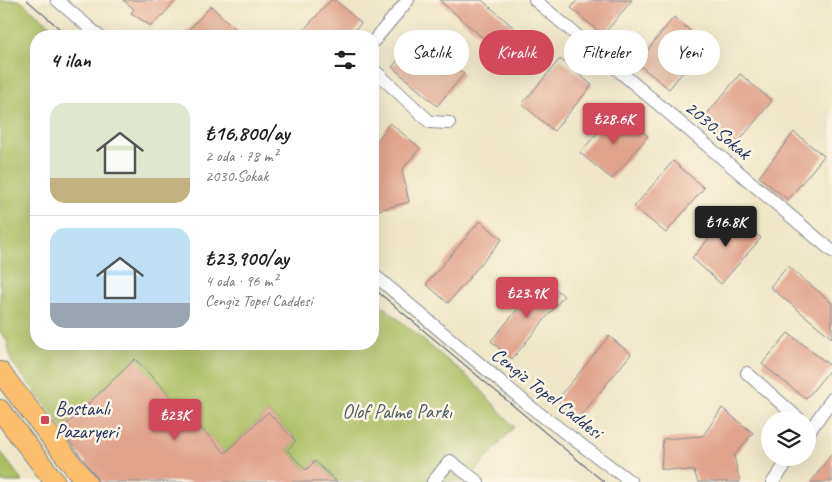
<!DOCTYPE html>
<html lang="tr">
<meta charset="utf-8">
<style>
:root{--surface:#fff;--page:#f2f2f2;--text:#222;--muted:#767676;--line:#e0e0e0;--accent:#d1495b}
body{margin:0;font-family:Caveat,sans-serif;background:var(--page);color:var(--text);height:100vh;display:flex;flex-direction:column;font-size:19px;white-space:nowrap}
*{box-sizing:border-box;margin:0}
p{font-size:16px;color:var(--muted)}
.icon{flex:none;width:28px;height:28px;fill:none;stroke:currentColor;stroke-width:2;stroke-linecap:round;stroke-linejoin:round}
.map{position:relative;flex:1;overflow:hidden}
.side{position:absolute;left:30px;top:30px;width:349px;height:320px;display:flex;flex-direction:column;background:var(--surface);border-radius:20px;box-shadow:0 5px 20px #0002}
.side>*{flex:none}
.hud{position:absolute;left:394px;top:30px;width:362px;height:45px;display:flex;gap:10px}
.fabs{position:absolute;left:761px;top:411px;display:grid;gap:10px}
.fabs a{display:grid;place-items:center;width:55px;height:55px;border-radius:50%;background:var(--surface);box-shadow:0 5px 20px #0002;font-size:25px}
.price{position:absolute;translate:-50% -42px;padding:0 11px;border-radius:5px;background:var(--accent);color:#fff;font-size:16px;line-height:32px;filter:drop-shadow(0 1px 2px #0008)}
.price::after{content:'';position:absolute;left:50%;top:30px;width:15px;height:11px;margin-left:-8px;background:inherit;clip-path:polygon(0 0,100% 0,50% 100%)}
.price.on{background:#222;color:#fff}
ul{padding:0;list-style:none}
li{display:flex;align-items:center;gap:15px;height:125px;padding:0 20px}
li+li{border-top:1px solid var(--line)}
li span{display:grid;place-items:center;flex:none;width:140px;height:100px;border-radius:15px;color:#555}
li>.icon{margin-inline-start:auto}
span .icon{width:60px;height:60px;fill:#fffc;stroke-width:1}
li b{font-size:21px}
h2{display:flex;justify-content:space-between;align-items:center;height:60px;padding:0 20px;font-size:21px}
.pill{padding:0 18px;border-radius:22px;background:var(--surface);box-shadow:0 5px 20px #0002;font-size:18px;line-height:45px}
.pill.on{background:var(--accent);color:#fff}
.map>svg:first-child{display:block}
.green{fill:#aabe62;stroke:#627660}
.building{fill:#e1a48b}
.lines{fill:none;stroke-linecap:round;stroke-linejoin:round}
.street-casing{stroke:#858a93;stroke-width:14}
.primary-casing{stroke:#858a93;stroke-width:22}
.street{stroke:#fff;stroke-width:12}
.primary{stroke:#fabe6d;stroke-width:20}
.tram{stroke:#1b2f5e;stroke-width:1}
.poi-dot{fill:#d1495b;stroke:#fcf5e5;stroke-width:2}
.labels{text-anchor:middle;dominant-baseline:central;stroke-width:5;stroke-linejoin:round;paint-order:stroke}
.street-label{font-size:20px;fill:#1b2f5e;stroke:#fcf5e5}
.poi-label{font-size:20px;fill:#1b2f5e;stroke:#fcf5e5;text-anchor:start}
.park-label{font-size:20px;fill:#465a5f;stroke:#fcf5e5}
</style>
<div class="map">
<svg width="832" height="482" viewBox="0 0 832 482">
<rect width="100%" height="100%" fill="#fcf5e5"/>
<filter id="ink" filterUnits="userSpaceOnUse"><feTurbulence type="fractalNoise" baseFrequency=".02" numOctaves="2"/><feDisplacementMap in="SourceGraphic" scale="10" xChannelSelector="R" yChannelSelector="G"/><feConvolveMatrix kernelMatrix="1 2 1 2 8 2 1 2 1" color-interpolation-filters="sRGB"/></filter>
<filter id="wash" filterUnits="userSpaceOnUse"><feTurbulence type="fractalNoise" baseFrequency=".0096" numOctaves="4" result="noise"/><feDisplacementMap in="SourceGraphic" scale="20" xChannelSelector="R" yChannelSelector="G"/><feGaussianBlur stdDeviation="1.12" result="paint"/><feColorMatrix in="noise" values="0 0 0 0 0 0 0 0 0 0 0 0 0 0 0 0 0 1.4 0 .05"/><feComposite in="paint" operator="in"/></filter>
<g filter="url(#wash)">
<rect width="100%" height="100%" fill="#efe6c8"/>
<g class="green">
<polygon points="0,0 19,0 64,36 36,36 36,344 372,344 373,298 475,383 514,427 466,482 337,482 316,461 306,470 287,450 296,441 293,436 268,412 225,453 135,360 63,428 11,361 7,341 0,332"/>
<polygon points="0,451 23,482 0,482"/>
</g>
<g id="blocks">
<g class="building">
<polygon points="123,0 176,0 164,14 151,26 131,13 134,9"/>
<polygon points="331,0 335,0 361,23 350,36 298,36"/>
<polygon points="439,0 482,0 522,35 504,56"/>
<polygon points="577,0 632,0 603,35 571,8"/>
<polygon points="211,6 243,36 183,36"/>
<polygon points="674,17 706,44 669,89 637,63"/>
<polygon points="420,36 464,74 437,106 392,67"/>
<polygon points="560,59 592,85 554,131 522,104"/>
<polygon points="740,74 772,101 735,146 703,119"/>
<polygon points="617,110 648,136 612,179 580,153"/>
<polygon points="390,123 420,148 402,170 409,202 372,212 372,148"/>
<polygon points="794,132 824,156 788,200 759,177"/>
<polygon points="673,161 704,188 666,233 634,207"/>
<polygon points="731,213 761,238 721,284 692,258"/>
<polygon points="480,221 502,239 448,303 426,284"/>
<polygon points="788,266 832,303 832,338 770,287"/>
<polygon points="543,279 564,296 512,359 491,341"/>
<polygon points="788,333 832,367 806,399 762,364"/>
<polygon points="609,336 631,354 579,418 557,400"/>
<polygon points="135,359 225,453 268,412 296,441 287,450 306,470 315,461 337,482 98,482 95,475 61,430"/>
<polygon points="722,408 753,433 734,456 740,482 698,482 694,471 661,469 663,439 703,436"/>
<polygon points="832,453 832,482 811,482"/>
</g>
</g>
</g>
<g filter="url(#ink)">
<use href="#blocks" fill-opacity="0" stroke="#858a93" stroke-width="1"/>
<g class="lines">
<defs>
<g id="street">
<polyline points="57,0 99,36"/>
<polyline points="535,0 832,251"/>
<polyline points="372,43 408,0"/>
<polyline points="372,68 430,122 449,123"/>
<polyline points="372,273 532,408 631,482"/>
<polyline points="747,373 800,420"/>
<polyline points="808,433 832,399"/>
<polyline points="433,482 450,461 478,482"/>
<polyline points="773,482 790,458"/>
</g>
<g id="primary">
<polyline points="0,372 86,482"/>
<polyline points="0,410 55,482"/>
</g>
</defs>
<use href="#street" class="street-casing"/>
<use href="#primary" class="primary-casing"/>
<use href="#street" class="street"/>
<use href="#primary" class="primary"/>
<g class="tram">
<polyline points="27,0 68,36"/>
<polyline points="372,287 604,482"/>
</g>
</g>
</g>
<rect class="poi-dot" x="40" y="415" width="10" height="10" rx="2.5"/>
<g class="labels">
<g class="street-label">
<text transform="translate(718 130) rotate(40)">2030.Sokak</text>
<text transform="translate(547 393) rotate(38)">Cengiz Topel Caddesi</text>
</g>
<g class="poi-label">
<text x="55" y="408">Bostanlı<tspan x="55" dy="23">Pazaryeri</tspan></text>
</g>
<g class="park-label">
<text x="397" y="411">Olof Palme Parkı</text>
</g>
</g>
</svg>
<div class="fabs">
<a><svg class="icon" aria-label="layers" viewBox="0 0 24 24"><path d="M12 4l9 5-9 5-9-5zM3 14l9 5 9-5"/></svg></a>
</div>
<b class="price" style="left:614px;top:145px">₺28.6K</b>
<b class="price on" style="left:726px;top:248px">₺16.8K</b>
<b class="price" style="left:527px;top:319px">₺23.9K</b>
<b class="price" style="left:175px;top:441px">₺23K</b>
<div class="hud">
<a class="pill">Satılık</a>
<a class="pill on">Kiralık</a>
<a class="pill">Filtreler</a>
<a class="pill">Yeni</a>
</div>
<section class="side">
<h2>4 ilan<svg class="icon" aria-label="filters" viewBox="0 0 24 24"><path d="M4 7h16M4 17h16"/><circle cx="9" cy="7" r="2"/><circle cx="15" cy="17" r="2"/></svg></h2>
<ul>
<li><span style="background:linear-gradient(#dfe7d0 75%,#c2b280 0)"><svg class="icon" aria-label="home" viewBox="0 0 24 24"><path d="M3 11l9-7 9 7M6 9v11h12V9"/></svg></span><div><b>₺16,800/ay</b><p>2 oda · 78 m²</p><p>2030.Sokak</p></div></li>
<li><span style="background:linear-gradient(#bfe0f5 75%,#9aa5b1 0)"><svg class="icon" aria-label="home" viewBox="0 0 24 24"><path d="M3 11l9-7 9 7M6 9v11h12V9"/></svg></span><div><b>₺23,900/ay</b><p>4 oda · 96 m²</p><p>Cengiz Topel Caddesi</p></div></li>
</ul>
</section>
</div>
